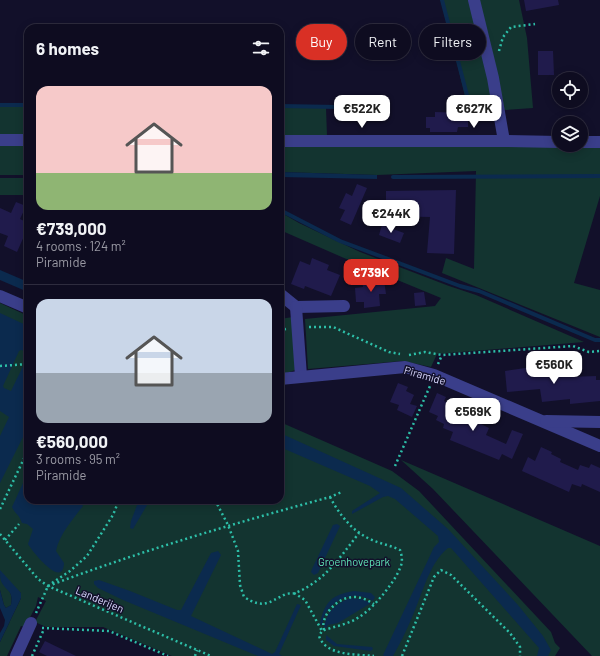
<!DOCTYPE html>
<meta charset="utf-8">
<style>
:root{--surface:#0e0c20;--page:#1c1a2d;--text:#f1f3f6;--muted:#9b9ba5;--line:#2e2c3e;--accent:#d93025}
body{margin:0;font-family:Barlow,sans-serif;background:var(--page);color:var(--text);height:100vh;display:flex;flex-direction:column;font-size:15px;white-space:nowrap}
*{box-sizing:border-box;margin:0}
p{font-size:13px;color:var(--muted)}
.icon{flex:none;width:22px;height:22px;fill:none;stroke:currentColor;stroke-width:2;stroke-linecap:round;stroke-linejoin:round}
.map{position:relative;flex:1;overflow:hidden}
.drawer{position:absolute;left:24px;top:24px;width:260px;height:480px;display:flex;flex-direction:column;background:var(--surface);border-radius:12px;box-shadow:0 2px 10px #0003,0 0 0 1px var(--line)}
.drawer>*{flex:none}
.hud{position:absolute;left:296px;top:24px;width:244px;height:36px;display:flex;gap:8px}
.buttons{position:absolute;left:552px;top:72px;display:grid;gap:8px}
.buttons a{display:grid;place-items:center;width:36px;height:36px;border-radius:50%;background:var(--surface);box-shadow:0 2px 10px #0003,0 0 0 1px var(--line);font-size:20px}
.price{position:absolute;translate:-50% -34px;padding:0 9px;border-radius:8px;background:#fff;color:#222;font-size:13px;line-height:26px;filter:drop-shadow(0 1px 2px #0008)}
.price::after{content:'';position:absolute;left:50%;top:24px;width:12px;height:9px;margin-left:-6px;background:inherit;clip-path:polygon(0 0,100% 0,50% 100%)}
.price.selected{background:var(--accent);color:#fff}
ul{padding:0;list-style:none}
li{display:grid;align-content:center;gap:8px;height:212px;padding:0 12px}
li+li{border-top:1px solid var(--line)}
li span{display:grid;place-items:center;height:124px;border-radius:12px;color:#555}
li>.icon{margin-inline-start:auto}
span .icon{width:72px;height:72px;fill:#fffc;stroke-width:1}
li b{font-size:17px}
h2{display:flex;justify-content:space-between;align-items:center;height:48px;padding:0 12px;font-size:17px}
.pill{padding:0 14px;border-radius:18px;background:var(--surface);box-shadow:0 2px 10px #0003,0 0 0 1px var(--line);font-size:14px;line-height:36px}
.pill.selected{background:var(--accent);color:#fff}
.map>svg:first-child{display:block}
.green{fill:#133430}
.water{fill:#0b2a4e}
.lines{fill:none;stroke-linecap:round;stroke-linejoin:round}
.stream{stroke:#0b2a4e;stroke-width:4}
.building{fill:#201b4c}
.path{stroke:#2dbfa8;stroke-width:2.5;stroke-dasharray:2 3;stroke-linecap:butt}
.minor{stroke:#3a3e8a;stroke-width:12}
.labels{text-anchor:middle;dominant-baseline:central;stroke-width:3;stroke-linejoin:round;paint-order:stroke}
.street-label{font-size:11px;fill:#dad9ff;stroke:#12102a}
.park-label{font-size:11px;fill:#60e4b6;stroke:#12102a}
</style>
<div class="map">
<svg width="600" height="656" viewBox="0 0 600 656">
<rect width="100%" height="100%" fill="#12102a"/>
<g class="green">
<polygon points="442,0 519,0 527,38 533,108 506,110 495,107 467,110 467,105"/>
<rect x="0" y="106" width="28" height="30"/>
<polygon points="280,108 326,108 327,136 280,136"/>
<rect x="0" y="146" width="28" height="29"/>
<polygon points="600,146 600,196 574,283 600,290 600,337 442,273 446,258 474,269 476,171 377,175 280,172 280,147"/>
<rect x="0" y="178" width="28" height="17"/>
<polygon points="280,212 299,223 360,252 449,286 476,295 584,342 437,354 431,367 403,361 308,369 305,319 435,306 441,298 344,258 280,230"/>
<path d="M 0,303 L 28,316 L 28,500 L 280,500 L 280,422 L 392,471 L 419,491 L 551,632 L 555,643 L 560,648 L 555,656 L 172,656 L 103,627 L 46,627 L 35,622 L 46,601 L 38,597 L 36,606 L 25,627 L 21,626 L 7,656 L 0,656 L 0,642 L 21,598 L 21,593 L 2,583 C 10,591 13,594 11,605 L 6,608 L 4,605 L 0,590 Z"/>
<polygon points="293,317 298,369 287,373 280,374 280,319"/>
<polygon points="401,460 600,546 600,656 592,656 433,489"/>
</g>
<g class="water">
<polygon points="280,172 377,175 377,179 280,177"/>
<polygon points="0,270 28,282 28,292 0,280"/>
<polygon points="0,313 28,326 28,352 21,350 19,351 3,386 4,388 11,391 28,356 28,427 0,483 0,436 9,417 0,411"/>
<path d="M 280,433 L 401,488 L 448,529 L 518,605 L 543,636 L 551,650 L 548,656 L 537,656 L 539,648 L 451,548 L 448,548 C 428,564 421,599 410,622 C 405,634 399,645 393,656 L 384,656 L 383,655 L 428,560 L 434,547 L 439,542 L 438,536 L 395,499 L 388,496 L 383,497 L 352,514 L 352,511 L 380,493 L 370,486 L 280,447 Z"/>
<path d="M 28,472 L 28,500 L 78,500 L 83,506 C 73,519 59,535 56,551 L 64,563 C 63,590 32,551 28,544 L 33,529 L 27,524 L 22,523 C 19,514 15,514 12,507 Z"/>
<polygon points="139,500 150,500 133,529 130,528 131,521"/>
<polygon points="337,524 340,526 318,573 314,575 311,572 312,569 333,525"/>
<polygon points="218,551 221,555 191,616 272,654 275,652 297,604 301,605 279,654 282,656 258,656 123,600 98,588 94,584 94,581 99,580 130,591 177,610 181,610 211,553"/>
<path d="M 0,570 L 21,593 L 21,598 L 0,642 L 0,633 L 4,626 L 5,620 L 0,608 L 0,590 L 4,605 L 6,608 L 11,605 C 14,590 6,592 1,581 C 0,578 0,574 0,570 Z"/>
<path d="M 354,591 L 371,593 L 375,597 L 373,601 C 357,591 338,597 327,611 C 324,615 323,621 322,626 L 320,623 C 325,601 332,595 354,591 Z"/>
<path d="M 350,598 L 362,599 L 371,603 L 338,623 L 328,625 L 326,628 L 324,627 C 328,610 334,605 350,598 Z"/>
<polygon points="326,635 337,644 372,647 373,649 371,651 334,646 326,640"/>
</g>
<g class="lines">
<g class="stream">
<polyline points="442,0 468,99"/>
<polyline points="0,105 28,105"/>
<polyline points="280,106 338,107"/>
<polyline points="393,177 600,176"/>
<polyline points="280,210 340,241 460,286 479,291 595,340 600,340"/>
</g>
</g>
<g class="building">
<polygon points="524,0 558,0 559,5 526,11"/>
<polygon points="538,51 553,51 554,75 538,75"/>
<polygon points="490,110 491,120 479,121 479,111"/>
<polygon points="435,112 468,113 468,127 458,127 457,132 430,132 430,128 426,128 426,117 435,117"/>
<polygon points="357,184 367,188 351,225 340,220 345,210 339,208 346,193 352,196"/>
<polygon points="456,190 454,254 427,253 430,217 386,216 386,191"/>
<polygon points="16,202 26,206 20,219 28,223 28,227 17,252 4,246 8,236 0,233 0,208 11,213"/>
<polygon points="382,225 404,233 400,243 379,235"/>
<polygon points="312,258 329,265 327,270 340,275 331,296 305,286 304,289 291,284 300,261 310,265"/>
<polygon points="384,280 386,294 379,294 380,306 364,308 364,302 356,302 355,288 363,287 362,282"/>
<polygon points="424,292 426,305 415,306 414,293"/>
<polygon points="539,366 540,374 568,371 569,377 596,376 596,380 600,380 600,401 570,404 570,399 542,402 540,389 507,392 505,371"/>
<polygon points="398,383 408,387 406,391 414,395 410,404 417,406 412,417 397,410 399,405 390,402"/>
<polygon points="437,393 446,397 444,401 453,405 449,414 467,421 470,416 481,421 479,423 489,428 486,435 506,444 512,430 523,434 512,459 502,454 499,460 450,440 453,432 443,428 444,424 436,420 438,416 429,412"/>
<polygon points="541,447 552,452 551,454 561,459 560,462 578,470 580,465 589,468 591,464 600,468 600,492 582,484 581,487 572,484 569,492 522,471 528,457 535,461"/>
<polygon points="45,641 76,656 47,656 39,652"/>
</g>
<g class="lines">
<g class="path">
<polyline points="499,51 503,37 511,27 535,24"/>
<polyline points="309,327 333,327 389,352 400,354"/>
<polyline points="280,330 286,329"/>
<polyline points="409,355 425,352 442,355 573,346 589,352 600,351"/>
<polyline points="438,364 442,355"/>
<polyline points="0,366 28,364"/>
<polyline points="395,466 430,386"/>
<path d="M 330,497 C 339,514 352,531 370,539 C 380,544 390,545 400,550 C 402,556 403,562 400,568 C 395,582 372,610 359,617 C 348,625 334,626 322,631 L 319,636 C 326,656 355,654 374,656"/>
<path d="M 215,500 L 228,525 L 238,551 L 240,585 L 244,597 C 264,609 267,603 286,594 C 289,593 292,594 295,593 C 324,582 341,556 359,533"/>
<polyline points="0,509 28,450"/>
<polyline points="0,534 38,579 48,586 211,656"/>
<polyline points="5,540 19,524"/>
<polyline points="52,583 70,571 87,556 113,515 119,500"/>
<path d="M 48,586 C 141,551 235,523 330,497 L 342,492"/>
<polyline points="294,593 305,600 322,631"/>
<polyline points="36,613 48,586"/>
<polyline points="42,628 109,631 168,656"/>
<path d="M 324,630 C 320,617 335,601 347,598 C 357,595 366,599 374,604"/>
<polyline points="32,656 44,629"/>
<polyline points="195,656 197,650"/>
<polyline points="402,656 434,577 441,570 451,575 510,633 520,647 520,656"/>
</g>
<g class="minor">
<polyline points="474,0 493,78 504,141"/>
<polyline points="0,140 28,140"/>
<polyline points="280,141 504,141 559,142"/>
<polyline points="581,142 600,142"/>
<polyline points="280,294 296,307 344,306"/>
<polyline points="0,296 28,308"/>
<polyline points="296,307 301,376"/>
<polyline points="280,379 405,367 434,375 600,446"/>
<polyline points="546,421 600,422"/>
<polyline points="16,656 31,623"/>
</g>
</g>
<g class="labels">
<g class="street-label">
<text transform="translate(425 375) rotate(16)">Piramide</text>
<text transform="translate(100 599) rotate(23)">Landerijen</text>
</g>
<g class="park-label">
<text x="354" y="561">Groenhovepark</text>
</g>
</g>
</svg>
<div class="buttons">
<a><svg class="icon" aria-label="locate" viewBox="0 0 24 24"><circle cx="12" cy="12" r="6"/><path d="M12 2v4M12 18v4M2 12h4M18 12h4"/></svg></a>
<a><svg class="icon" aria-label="layers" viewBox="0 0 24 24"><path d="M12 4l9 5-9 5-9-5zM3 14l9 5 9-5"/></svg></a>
</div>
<b class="price" style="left:362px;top:129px">€522K</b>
<b class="price" style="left:474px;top:129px">€627K</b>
<b class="price" style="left:391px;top:234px">€244K</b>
<b class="price selected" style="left:371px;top:293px">€739K</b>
<b class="price" style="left:554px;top:385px">€560K</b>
<b class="price" style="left:473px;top:432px">€569K</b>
<div class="hud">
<a class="pill selected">Buy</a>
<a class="pill">Rent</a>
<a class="pill">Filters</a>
</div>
<section class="drawer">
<h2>6 homes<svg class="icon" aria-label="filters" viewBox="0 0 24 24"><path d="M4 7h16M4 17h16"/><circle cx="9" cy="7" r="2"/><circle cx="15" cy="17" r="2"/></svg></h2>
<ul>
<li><span style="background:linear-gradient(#f6c9c9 70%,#8fb573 0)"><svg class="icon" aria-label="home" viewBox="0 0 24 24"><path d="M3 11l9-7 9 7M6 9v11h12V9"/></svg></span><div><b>€739,000</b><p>4 rooms · 124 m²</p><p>Piramide</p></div></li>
<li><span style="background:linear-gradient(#c9d6e8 60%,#9aa5b1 0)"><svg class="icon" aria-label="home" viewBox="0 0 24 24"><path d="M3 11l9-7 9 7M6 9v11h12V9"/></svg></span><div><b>€560,000</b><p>3 rooms · 95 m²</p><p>Piramide</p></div></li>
</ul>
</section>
</div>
